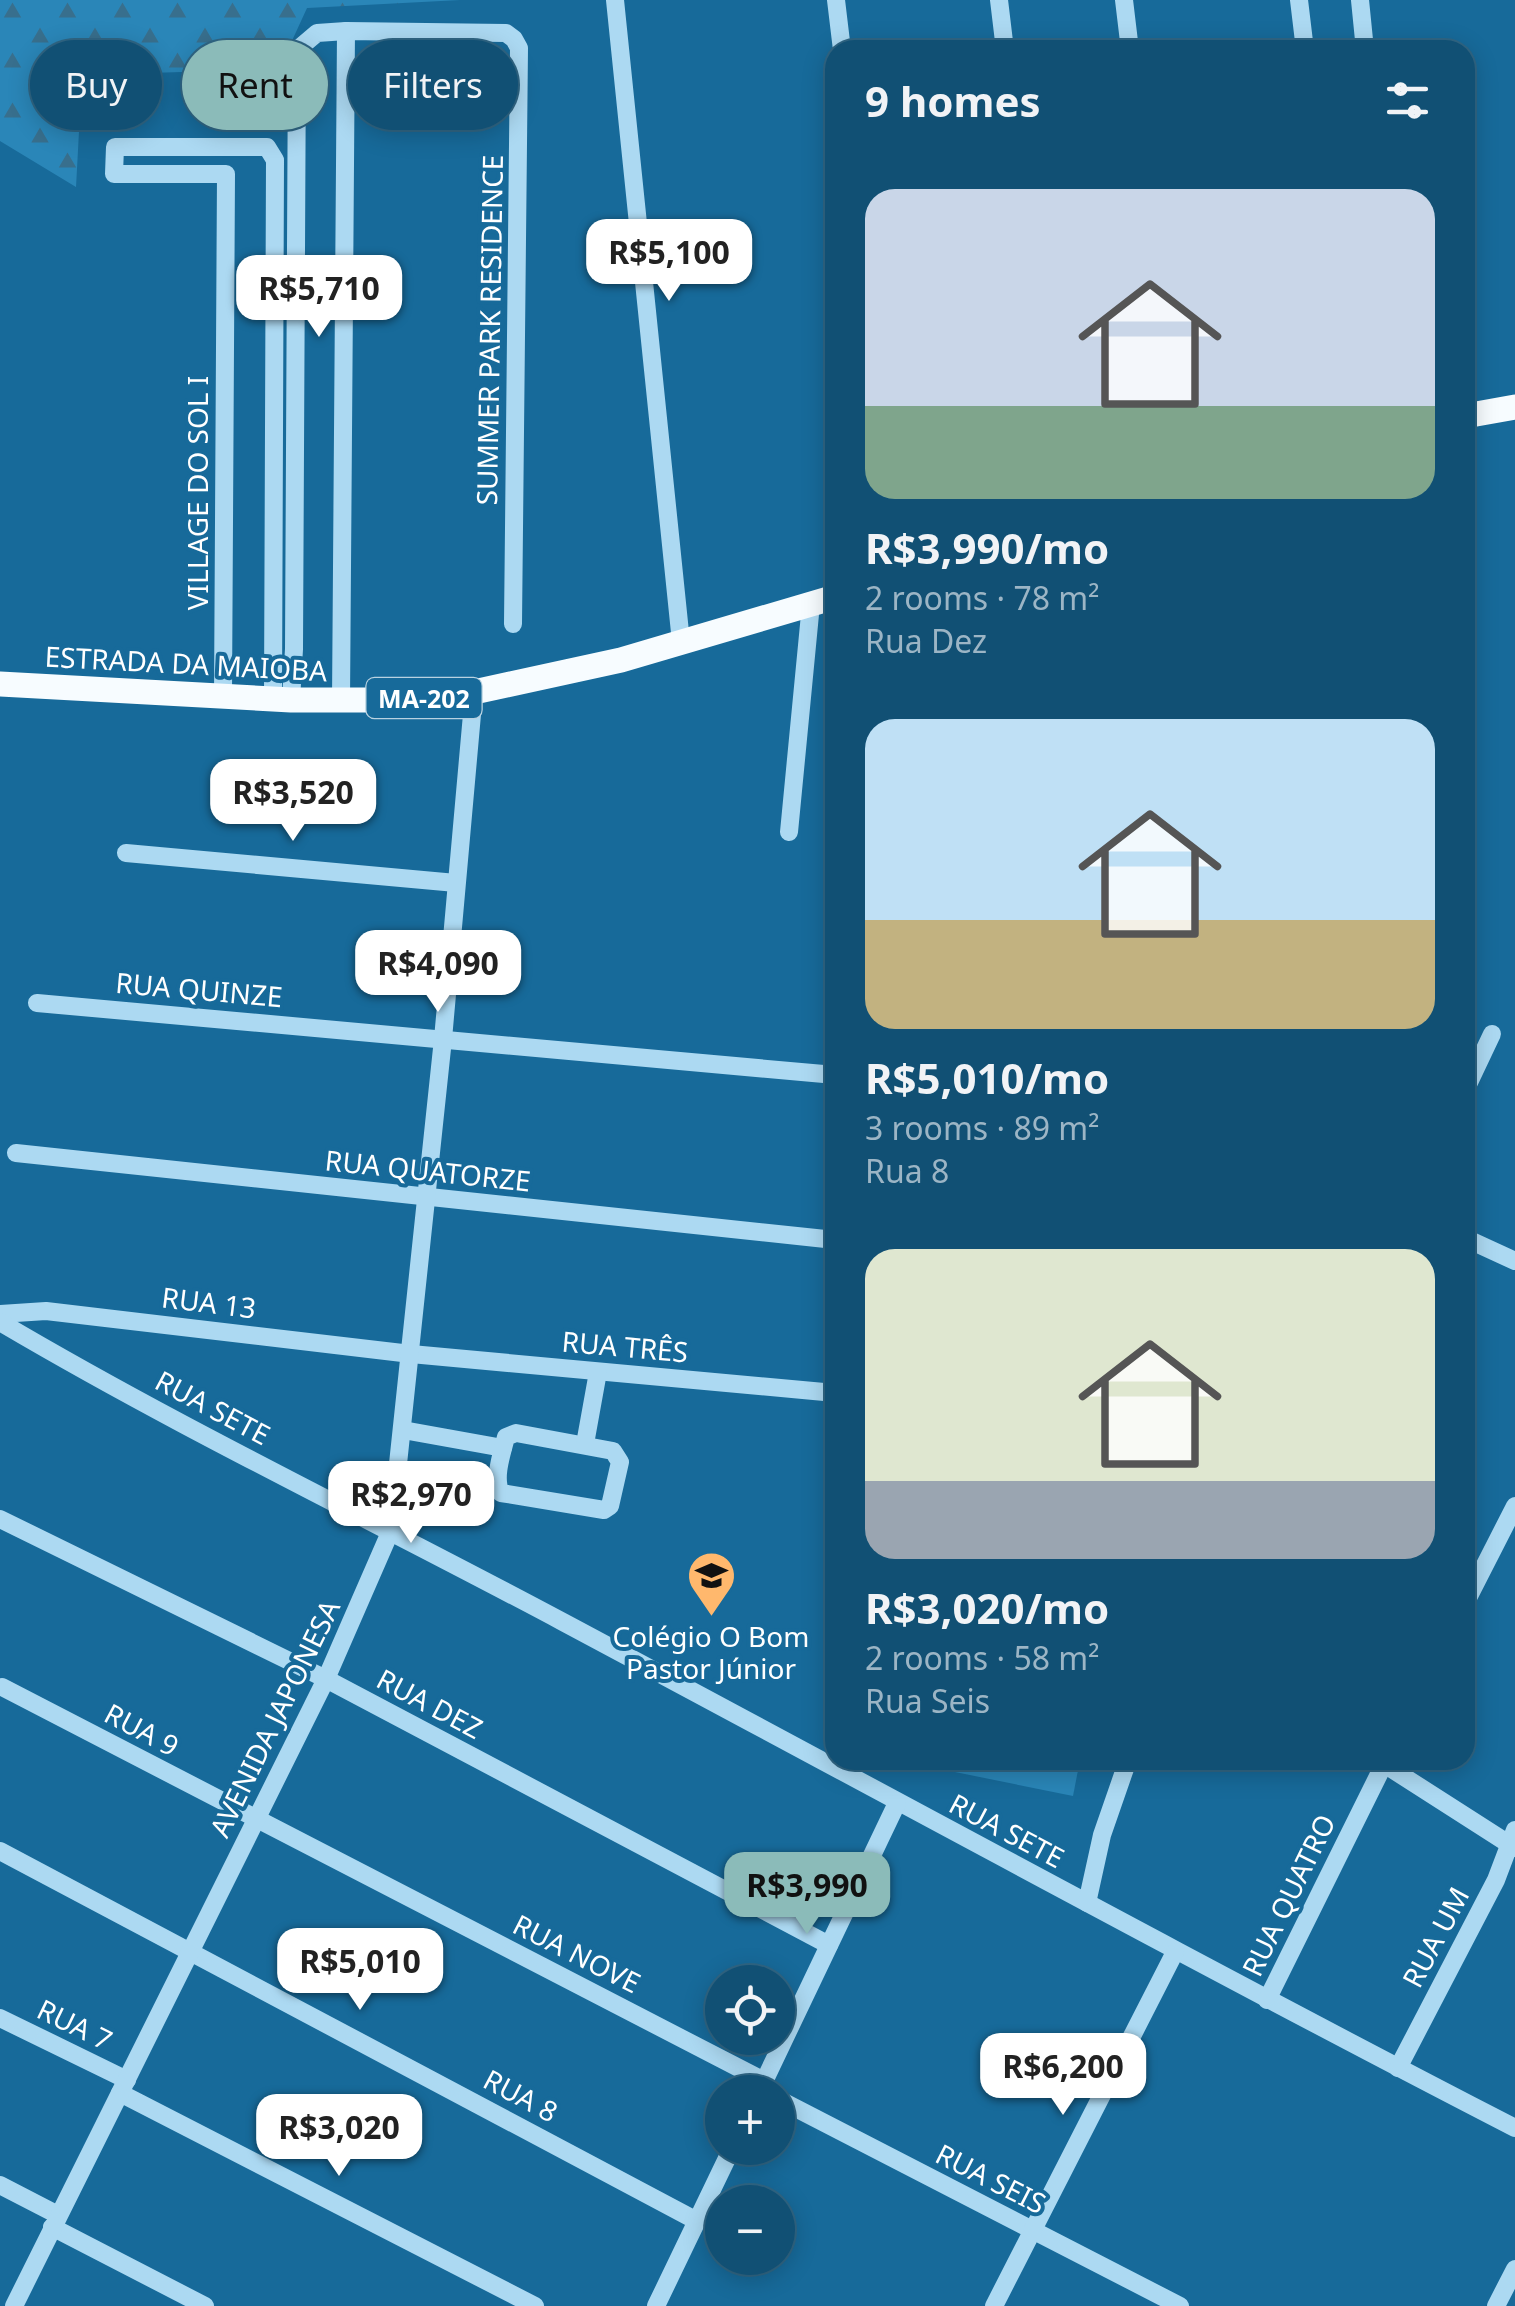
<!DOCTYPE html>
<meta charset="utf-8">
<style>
:root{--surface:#115074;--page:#1e5a7c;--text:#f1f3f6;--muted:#9cb5c5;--line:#306786;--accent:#8bbbb9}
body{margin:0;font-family:"Noto Sans",sans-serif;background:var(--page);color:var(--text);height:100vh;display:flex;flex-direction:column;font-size:38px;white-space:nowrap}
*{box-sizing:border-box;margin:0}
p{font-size:32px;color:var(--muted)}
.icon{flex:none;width:55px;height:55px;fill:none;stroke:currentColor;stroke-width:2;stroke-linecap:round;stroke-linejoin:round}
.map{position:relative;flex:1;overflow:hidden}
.details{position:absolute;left:825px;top:40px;width:650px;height:1730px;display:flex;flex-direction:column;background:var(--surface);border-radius:30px;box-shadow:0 5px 25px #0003,0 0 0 2px var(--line)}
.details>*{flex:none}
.hud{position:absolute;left:30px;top:40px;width:645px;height:90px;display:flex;gap:20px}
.buttons{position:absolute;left:705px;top:1965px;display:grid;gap:20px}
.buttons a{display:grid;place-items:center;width:90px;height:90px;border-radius:50%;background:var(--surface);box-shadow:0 5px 25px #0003,0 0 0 2px var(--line);font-size:50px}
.price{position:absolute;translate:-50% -85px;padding:0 22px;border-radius:20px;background:#fff;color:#222;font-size:32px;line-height:65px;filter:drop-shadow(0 2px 5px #0008)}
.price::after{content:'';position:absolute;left:50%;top:60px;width:30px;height:22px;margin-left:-15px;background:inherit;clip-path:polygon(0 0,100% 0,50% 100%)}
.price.selected{background:var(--accent);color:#111}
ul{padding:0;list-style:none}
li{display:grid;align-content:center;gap:20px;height:530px;padding:0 40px}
li span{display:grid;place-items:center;height:310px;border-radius:30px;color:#555}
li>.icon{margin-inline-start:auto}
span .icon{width:180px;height:180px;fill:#fffc;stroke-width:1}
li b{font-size:42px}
h2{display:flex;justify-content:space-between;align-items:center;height:120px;padding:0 40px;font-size:42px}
.pill{padding:0 35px;border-radius:45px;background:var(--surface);box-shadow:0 5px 25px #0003,0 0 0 2px var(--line);font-size:35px;line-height:90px}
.pill.selected{background:var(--accent);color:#111}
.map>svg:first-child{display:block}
.forest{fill:url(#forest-firs)}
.green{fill:#2a86b8}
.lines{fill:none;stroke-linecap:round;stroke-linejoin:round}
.minor{stroke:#acd9f2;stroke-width:18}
.major{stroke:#f7fcff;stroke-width:25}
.labels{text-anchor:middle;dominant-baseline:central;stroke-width:8;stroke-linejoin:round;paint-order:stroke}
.shield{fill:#176a9a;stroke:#b9d2e1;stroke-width:2.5}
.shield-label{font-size:25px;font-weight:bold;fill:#fff}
.street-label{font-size:28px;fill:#fff;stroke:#176a9a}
.poi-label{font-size:28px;fill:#fff;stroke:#176a9a}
</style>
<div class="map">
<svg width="1515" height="2306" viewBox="0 0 1515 2306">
<defs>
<pattern id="forest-firs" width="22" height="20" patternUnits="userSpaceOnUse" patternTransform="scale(2.5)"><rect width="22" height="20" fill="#2a86b8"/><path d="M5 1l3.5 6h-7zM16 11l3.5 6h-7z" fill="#386f8d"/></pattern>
</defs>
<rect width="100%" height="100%" fill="#176a9a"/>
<polygon class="forest" points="0,0 460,0 307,8 279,69 82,75 76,187 0,141"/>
<polygon class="green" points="896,1760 1080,1760 1073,1796"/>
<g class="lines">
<g class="minor">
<polyline points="615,0 681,642"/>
<polyline points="836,0 842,50"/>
<polyline points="999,0 1005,50"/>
<polyline points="1124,0 1130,50"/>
<polyline points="1299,0 1305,50"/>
<polyline points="1360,0 1365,50"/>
<polyline points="223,696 226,174 114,174 115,147 267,147 275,160 273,699"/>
<polyline points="291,700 294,649 297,50 317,33 346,31"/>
<polyline points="341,701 346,31 506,33 514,39 519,48 513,624"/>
<polyline points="789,832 811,604"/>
<polyline points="126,853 456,883"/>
<polyline points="37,1003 835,1075"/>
<polyline points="1465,1091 1492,1034"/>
<polyline points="16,1153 835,1240"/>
<polyline points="1465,1238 1515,1261"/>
<polyline points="0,1314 46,1311 411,1354 835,1393"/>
<path d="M 0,1322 C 183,1430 376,1522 563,1622 C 880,1791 1195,1963 1515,2128"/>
<polyline points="403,1430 503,1448"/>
<path d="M 516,1433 L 613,1451 L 620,1462 L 610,1506 L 604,1510 L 501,1493 C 493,1478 502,1453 506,1437 Z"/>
<polyline points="585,1444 598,1372"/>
<polyline points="0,1519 326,1679 829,1945"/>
<polyline points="1465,1604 1515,1506"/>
<polyline points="2,1687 764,2081"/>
<polyline points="1384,1764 1515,1848"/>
<polyline points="0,1851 697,2221"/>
<polyline points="1087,1903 1102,1835 1128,1760"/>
<polyline points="1267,2000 1386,1760"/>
<polyline points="0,2018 127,2080"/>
<polyline points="1398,2068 1496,1880 1515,1830"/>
<polyline points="759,2092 897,1803"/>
<polyline points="120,2093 535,2306"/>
<polyline points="778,2099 1180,2306"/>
<polyline points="0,2185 58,2215"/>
<polyline points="52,2227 205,2306"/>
<polyline points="14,2306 326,1679 391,1530 443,1039 474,692"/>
<polyline points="656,2306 732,2148"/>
<polyline points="994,2306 1175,1952"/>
<polyline points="1496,2306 1515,2269"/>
</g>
<g class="major">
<polyline points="1465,416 1515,407"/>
<polyline points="0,684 291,700 405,700 474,692 621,660 835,597"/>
</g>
</g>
<defs>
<symbol id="school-pin" viewBox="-11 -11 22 30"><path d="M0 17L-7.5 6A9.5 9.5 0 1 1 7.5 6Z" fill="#ffb86d" stroke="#176a9a"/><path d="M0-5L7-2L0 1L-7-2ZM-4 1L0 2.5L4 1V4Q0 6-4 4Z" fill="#111"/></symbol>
</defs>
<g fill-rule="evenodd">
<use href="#school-pin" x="684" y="1548" width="55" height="75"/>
</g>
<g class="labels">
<rect class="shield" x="366.5" y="678" width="115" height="40" rx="8"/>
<g class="shield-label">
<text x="424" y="698">MA-202</text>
</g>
<g class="street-label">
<text transform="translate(489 330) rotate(-89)">SUMMER PARK RESIDENCE</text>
<text transform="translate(197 493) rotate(-90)">VILLAGE DO SOL I</text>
<text transform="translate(186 663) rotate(3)">ESTRADA DA MAIOBA</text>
<text transform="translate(199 989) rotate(5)">RUA QUINZE</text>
<text transform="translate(428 1170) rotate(6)">RUA QUATORZE</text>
<text transform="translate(209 1302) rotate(7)">RUA 13</text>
<text transform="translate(625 1346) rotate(5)">RUA TRÊS</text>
<text transform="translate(213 1407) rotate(28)">RUA SETE</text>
<text transform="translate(430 1703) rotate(28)">RUA DEZ</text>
<text transform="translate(274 1718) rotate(-64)">AVENIDA JAPONESA</text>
<text transform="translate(142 1729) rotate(28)">RUA 9</text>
<text transform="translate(1007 1830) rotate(28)">RUA SETE</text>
<text transform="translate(1288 1895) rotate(-64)">RUA QUATRO</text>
<text transform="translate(1435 1937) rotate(-62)">RUA UM</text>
<text transform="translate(577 1953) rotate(27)">RUA NOVE</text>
<text transform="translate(75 2024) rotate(26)">RUA 7</text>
<text transform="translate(521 2095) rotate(28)">RUA 8</text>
<text transform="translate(991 2178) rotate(27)">RUA SEIS</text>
</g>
<g class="poi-label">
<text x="711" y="1636">Colégio O Bom<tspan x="711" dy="32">Pastor Júnior</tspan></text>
</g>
</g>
</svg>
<div class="buttons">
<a><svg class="icon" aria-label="locate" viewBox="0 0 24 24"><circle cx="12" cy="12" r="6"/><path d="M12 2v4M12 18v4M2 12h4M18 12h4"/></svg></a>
<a>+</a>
<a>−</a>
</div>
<b class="price" style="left:669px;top:304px">R$5,100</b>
<b class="price" style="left:319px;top:340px">R$5,710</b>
<b class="price" style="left:293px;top:844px">R$3,520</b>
<b class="price" style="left:438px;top:1015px">R$4,090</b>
<b class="price" style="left:411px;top:1546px">R$2,970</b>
<b class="price selected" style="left:807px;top:1937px">R$3,990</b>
<b class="price" style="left:360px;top:2013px">R$5,010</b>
<b class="price" style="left:1063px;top:2118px">R$6,200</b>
<b class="price" style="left:339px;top:2179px">R$3,020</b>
<div class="hud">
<a class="pill">Buy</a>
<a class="pill selected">Rent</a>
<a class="pill">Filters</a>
</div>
<section class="details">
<h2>9 homes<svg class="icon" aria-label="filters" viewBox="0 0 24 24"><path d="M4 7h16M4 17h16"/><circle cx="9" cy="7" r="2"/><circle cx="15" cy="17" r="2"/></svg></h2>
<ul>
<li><span style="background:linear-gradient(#c9d6e8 70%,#7fa58c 0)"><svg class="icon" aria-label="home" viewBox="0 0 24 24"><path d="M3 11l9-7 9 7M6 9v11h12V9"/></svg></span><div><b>R$3,990/mo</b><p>2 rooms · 78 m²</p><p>Rua Dez</p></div></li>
<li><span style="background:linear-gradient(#bfe0f5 65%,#c2b280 0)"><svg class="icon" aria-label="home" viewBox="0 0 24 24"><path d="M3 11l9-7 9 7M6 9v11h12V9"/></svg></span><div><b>R$5,010/mo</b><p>3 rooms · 89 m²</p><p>Rua 8</p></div></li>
<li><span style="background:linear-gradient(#dfe7d0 75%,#9aa5b1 0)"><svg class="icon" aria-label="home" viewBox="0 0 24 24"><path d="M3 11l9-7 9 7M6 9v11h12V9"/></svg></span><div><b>R$3,020/mo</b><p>2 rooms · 58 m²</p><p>Rua Seis</p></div></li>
</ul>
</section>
</div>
